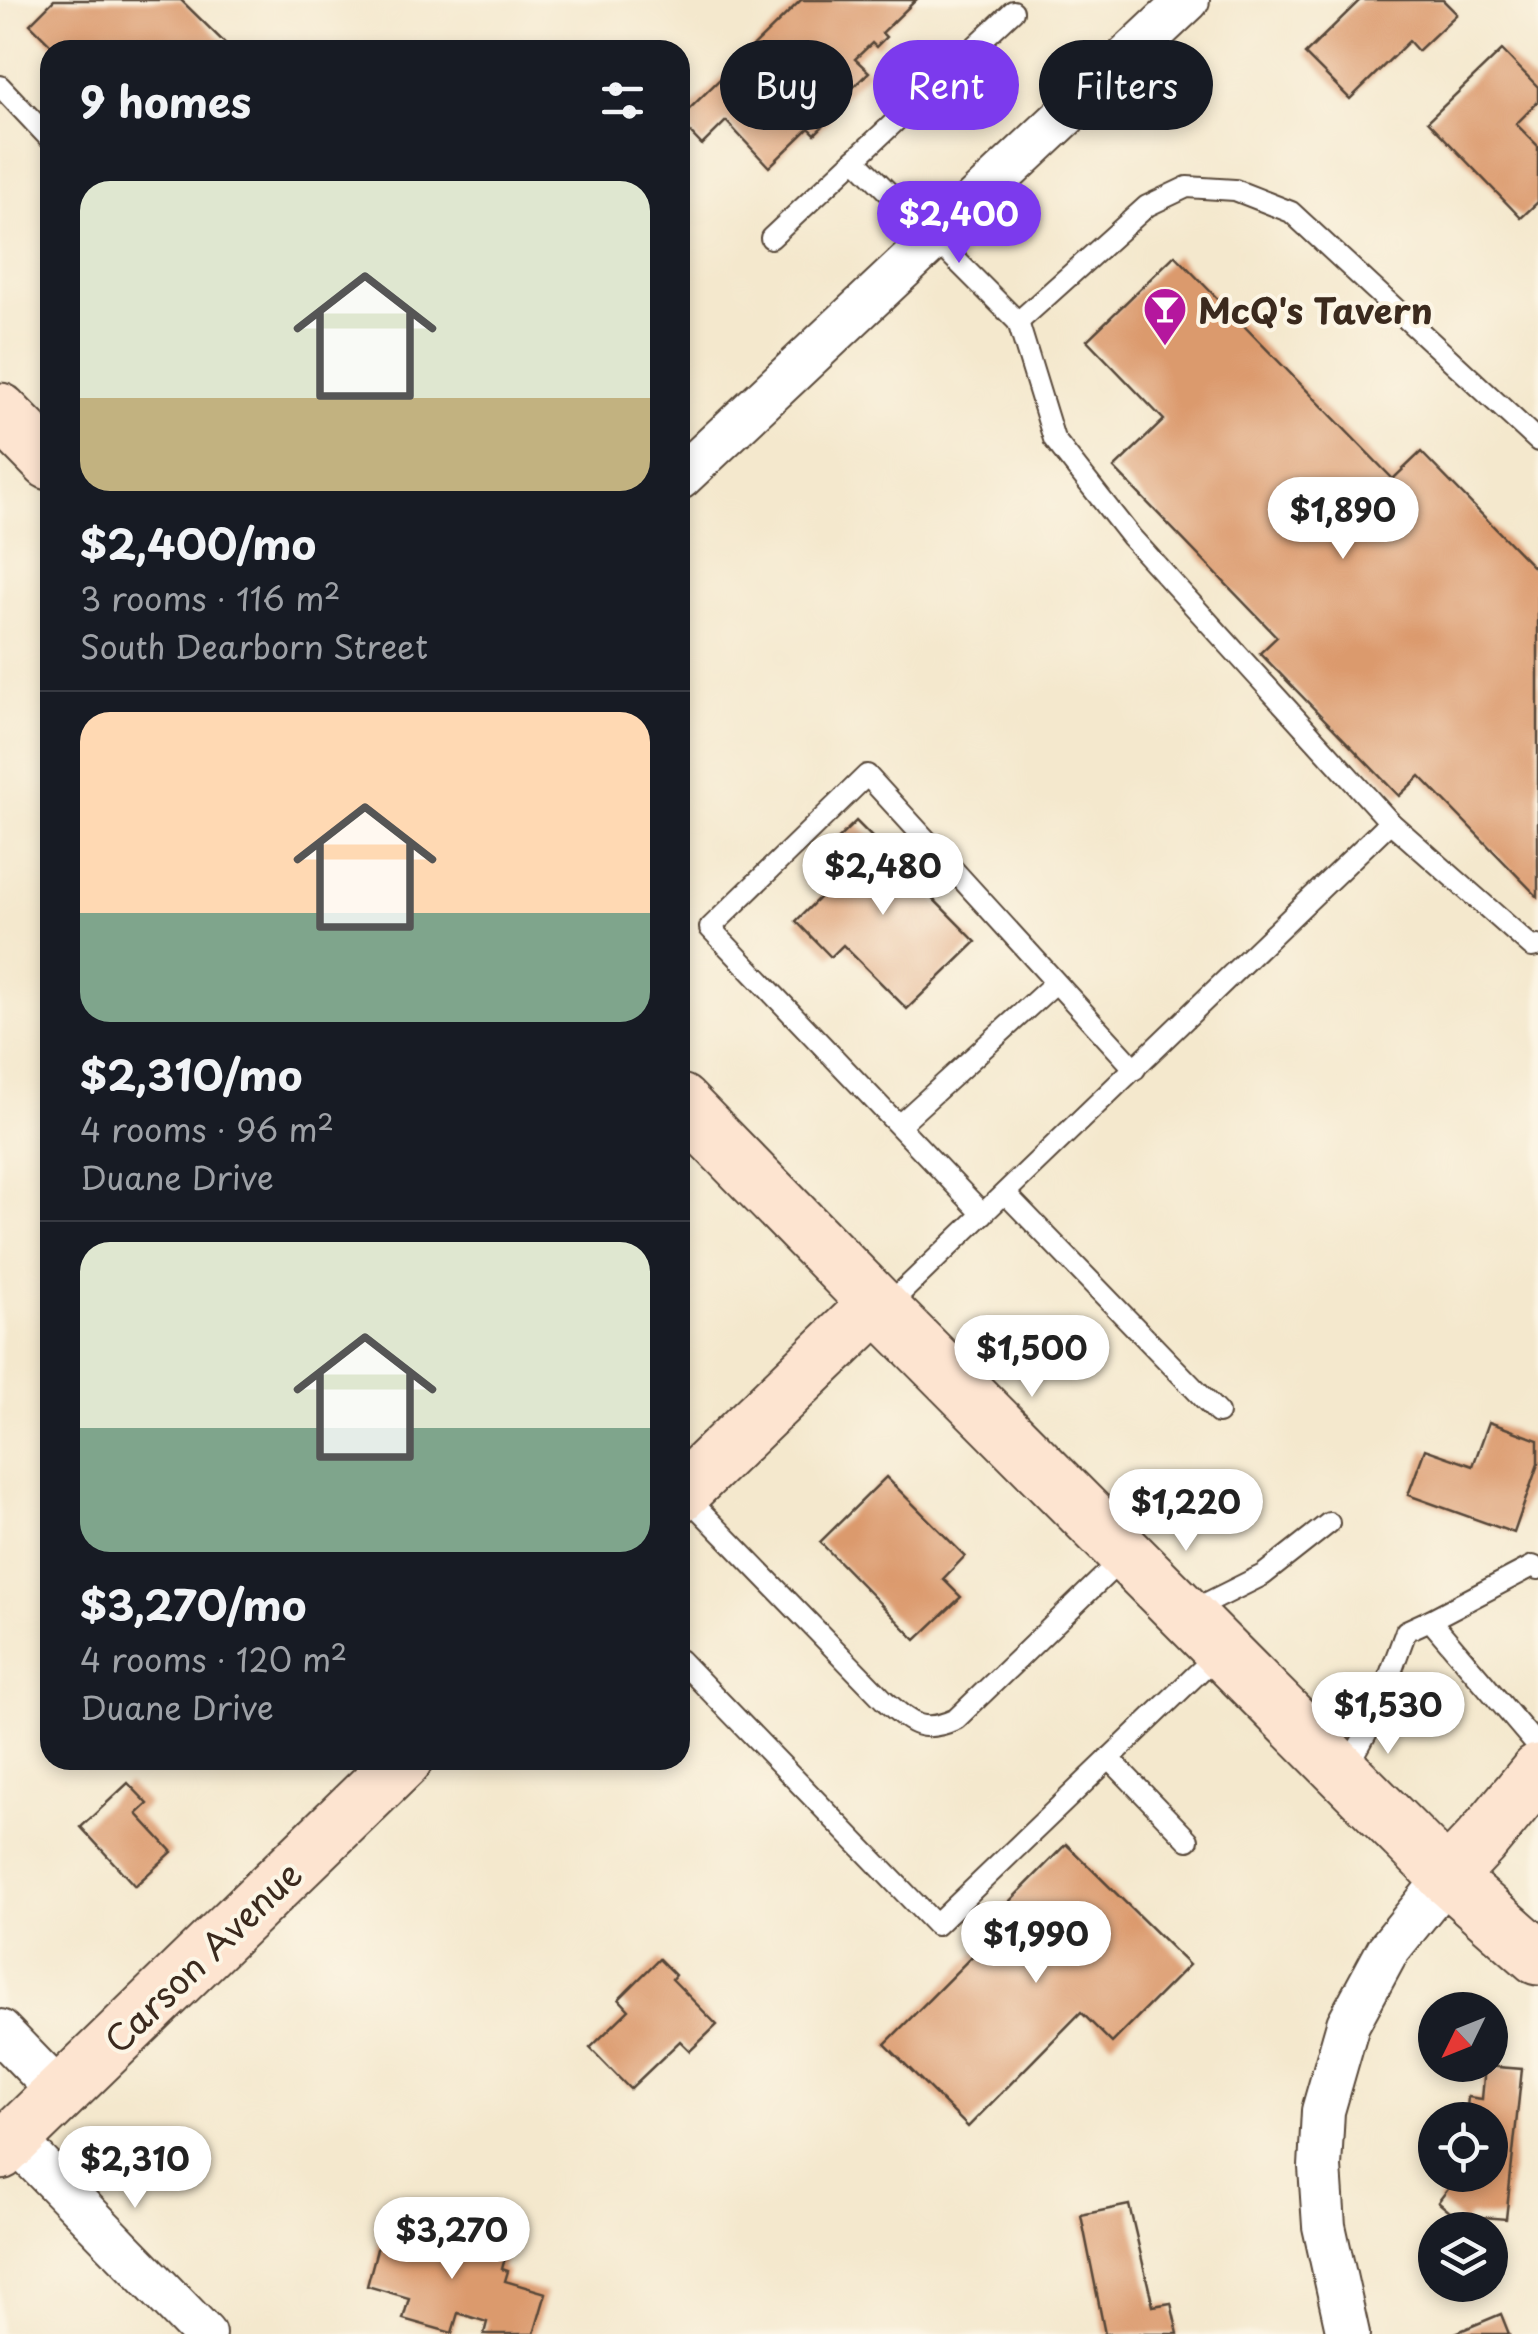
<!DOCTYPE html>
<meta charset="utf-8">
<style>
:root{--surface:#171b24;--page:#242831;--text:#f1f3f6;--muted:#9ea1a6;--line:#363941;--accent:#7c3aed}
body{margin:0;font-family:"Playpen Sans",sans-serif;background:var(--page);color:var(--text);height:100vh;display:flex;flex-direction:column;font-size:38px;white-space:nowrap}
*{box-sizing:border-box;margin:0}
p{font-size:32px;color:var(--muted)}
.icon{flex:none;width:55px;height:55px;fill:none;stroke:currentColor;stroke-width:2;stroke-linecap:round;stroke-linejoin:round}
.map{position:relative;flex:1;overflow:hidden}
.panel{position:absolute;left:40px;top:40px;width:650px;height:1730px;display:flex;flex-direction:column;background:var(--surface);border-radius:30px;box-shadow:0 5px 15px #0003}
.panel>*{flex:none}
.banner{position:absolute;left:720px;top:40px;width:668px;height:90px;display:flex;gap:20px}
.needle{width:65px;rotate:227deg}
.tools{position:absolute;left:1418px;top:1992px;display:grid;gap:20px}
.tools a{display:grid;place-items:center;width:90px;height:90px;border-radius:50%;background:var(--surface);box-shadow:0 5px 15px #0003;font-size:50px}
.price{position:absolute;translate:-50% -85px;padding:0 22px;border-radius:35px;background:#fff;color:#222;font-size:32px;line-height:65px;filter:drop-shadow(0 2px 5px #0008)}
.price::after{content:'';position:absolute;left:50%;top:60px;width:30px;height:22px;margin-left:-15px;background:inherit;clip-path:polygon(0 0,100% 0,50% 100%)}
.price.current{background:var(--accent);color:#fff}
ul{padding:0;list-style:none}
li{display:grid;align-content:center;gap:20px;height:530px;padding:0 40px}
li+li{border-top:2px solid var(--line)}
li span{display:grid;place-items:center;height:310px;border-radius:30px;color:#555}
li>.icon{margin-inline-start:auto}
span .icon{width:180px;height:180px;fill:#fffc;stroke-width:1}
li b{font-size:42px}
h2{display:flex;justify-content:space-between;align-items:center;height:120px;padding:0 40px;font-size:42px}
.chip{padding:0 35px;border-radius:45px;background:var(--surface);box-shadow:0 5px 15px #0003;font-size:35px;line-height:90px}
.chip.current{background:var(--accent);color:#fff}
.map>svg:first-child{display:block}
.building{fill:#db9a6d}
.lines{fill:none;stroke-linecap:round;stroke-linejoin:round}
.lane-casing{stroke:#574638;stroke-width:24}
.street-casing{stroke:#574638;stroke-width:46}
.secondary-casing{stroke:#574638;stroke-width:59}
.lane{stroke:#fff;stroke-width:20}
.street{stroke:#fff;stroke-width:42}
.secondary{stroke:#fde4d0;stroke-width:55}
.labels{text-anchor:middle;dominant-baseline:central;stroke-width:8;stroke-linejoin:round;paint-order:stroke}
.poi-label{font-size:35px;font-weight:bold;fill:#3b2a1e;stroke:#fcf5e5;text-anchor:start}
.street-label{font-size:35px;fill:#3b2a1e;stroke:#fcf5e5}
</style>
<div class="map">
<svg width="1538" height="2334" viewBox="0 0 1538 2334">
<rect width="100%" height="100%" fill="#fcf5e5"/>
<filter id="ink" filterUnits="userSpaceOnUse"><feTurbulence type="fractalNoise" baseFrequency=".01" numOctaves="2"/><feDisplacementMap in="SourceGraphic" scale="20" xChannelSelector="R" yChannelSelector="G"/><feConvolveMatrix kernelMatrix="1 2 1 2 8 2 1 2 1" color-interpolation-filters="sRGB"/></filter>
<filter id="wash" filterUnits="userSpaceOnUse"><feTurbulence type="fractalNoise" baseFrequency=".0048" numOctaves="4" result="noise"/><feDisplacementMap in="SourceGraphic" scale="40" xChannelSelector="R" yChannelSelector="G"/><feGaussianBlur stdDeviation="2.25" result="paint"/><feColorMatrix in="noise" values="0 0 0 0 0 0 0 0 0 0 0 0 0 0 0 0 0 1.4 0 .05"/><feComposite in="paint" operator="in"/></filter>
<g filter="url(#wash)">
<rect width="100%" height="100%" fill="#f4e8cd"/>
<g id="blocks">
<g class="building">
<polygon points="54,0 181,0 232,50 56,50 30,24"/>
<polygon points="801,0 916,0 882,33 886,37 876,47 872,43 855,59 869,72 826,114 831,118 815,134 809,128 769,167 726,121 702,145 680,122 680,118"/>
<polygon points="1360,0 1443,0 1457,14 1418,51 1409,41 1350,99 1305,54"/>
<polygon points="1502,50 1538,87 1538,102 1516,124 1538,146 1538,202 1521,218 1428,121"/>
<polygon points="1175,255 1393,479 1421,452 1538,572 1538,897 1420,776 1399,796 1260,653 1277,637 1114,468 1164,420 1087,340"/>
<polygon points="856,821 976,942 907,1009 843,945 831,957 796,921 836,881 815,861"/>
<polygon points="1489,1422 1538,1440 1538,1464 1514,1533 1408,1495 1425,1449 1473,1466"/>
<polygon points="886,1477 965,1556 943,1579 961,1597 916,1640 820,1542"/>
<polygon points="128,1783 148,1804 137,1814 172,1852 135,1886 81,1827"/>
<polygon points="1066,1844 1189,1965 1112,2043 1081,2012 968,2127 885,2044 1002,1926 994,1917"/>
<polygon points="659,1959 675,1975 672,1979 717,2025 690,2051 680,2041 630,2089 590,2048 629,2010 619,1999"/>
<polygon points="1485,2066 1522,2069 1506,2219 1470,2216 1464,2224 1438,2202 1459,2175 1490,2175 1490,2120 1466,2120 1468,2097 1482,2099"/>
<polygon points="1129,2205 1153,2306 1171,2303 1178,2334 1105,2334 1081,2215"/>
<polygon points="386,2216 421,2222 418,2235 470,2250 472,2241 507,2251 502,2269 508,2271 505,2281 546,2293 534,2334 484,2334 487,2322 458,2313 452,2333 403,2319 409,2298 367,2286"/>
<polygon points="1501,2314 1509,2334 1453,2334"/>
</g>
</g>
</g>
<g filter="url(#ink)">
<use href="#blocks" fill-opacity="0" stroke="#574638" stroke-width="2.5"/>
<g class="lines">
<defs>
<g id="lane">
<polyline points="0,86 50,139"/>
<polyline points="855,159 1018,322 1054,439 1131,537 1390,822 1532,947 1538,946"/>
<polyline points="771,238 1013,11"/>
<polyline points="1018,322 1147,206 1187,187 1235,190 1291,212 1538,441"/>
<polyline points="899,1125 1055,983"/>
<polyline points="1005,1193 1218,1413"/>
<polyline points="983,1214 710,928 867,775 1135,1069"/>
<polyline points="884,1309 1390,822"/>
<path d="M 684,1494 L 884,1700 C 911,1723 921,1735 956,1719 L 1125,1556"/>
<polyline points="1187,1613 1263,1575 1329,1523"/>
<polyline points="1430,1620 1533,1566 1538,1569"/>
<polyline points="680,1660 936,1925 1221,1651"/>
<polyline points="1109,1758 1188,1840"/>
<polyline points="1345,1772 1373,1721 1406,1631 1430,1620 1538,1747"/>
</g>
<g id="street">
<polyline points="680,478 1188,0"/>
<polyline points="0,2031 60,2093"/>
<polyline points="14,2139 204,2334"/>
<polyline points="1348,2334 1324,2226 1320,2167 1323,2111 1348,2024 1388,1950 1447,1877"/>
</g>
<g id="secondary">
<polyline points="0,411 50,462"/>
<polyline points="680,1102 883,1310 1447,1877 1538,1957"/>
<polyline points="680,1494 877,1304"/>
<polyline points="1447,1877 1481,1841 1538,1772"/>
<polyline points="0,2152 404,1760"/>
</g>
</defs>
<use href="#lane" class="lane-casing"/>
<use href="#street" class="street-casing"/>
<use href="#secondary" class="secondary-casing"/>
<use href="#lane" class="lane"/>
<use href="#street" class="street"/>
<use href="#secondary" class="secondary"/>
</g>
</g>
<defs>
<symbol id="bar-pin" viewBox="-11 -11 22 30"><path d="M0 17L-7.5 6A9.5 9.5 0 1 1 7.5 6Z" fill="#b5179e" stroke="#fcf5e5"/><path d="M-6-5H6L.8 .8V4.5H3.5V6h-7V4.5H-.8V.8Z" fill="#fff"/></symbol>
</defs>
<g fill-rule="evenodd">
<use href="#bar-pin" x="1140" y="284" width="50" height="68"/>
</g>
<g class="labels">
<g class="poi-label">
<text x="1198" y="309">McQ's Tavern</text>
</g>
<g class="street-label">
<text transform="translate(202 1956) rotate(-44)">Carson Avenue</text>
</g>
</g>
</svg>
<div class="tools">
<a><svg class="needle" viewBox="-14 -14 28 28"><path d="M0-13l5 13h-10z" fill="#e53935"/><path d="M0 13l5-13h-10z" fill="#9ea1a6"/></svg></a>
<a><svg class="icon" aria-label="locate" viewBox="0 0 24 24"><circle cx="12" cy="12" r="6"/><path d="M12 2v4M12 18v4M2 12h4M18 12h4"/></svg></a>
<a><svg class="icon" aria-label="layers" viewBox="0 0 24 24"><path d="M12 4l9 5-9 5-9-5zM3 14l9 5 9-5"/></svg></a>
</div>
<b class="price current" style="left:959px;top:266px">$2,400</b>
<b class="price" style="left:1343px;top:562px">$1,890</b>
<b class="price" style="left:883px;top:918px">$2,480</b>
<b class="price" style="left:1032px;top:1400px">$1,500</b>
<b class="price" style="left:1186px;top:1554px">$1,220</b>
<b class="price" style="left:1388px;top:1757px">$1,530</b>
<b class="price" style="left:1036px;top:1986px">$1,990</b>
<b class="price" style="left:135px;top:2211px">$2,310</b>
<b class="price" style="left:452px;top:2282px">$3,270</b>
<div class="banner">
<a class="chip">Buy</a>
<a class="chip current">Rent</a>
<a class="chip">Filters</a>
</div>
<section class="panel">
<h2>9 homes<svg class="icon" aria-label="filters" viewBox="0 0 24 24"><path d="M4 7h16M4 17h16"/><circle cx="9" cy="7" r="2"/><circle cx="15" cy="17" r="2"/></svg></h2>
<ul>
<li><span style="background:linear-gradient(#dfe7d0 70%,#c2b280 0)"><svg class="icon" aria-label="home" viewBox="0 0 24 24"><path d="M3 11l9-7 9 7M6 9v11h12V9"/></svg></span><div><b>$2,400/mo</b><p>3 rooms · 116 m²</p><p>South Dearborn Street</p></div></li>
<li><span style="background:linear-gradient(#ffd9b3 65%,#7fa58c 0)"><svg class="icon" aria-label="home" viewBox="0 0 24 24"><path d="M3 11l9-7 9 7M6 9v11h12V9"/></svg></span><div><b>$2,310/mo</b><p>4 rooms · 96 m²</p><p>Duane Drive</p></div></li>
<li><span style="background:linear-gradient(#dfe7d0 60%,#7fa58c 0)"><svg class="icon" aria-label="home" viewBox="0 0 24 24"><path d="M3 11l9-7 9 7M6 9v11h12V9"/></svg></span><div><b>$3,270/mo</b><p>4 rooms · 120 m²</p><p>Duane Drive</p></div></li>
</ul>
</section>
</div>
